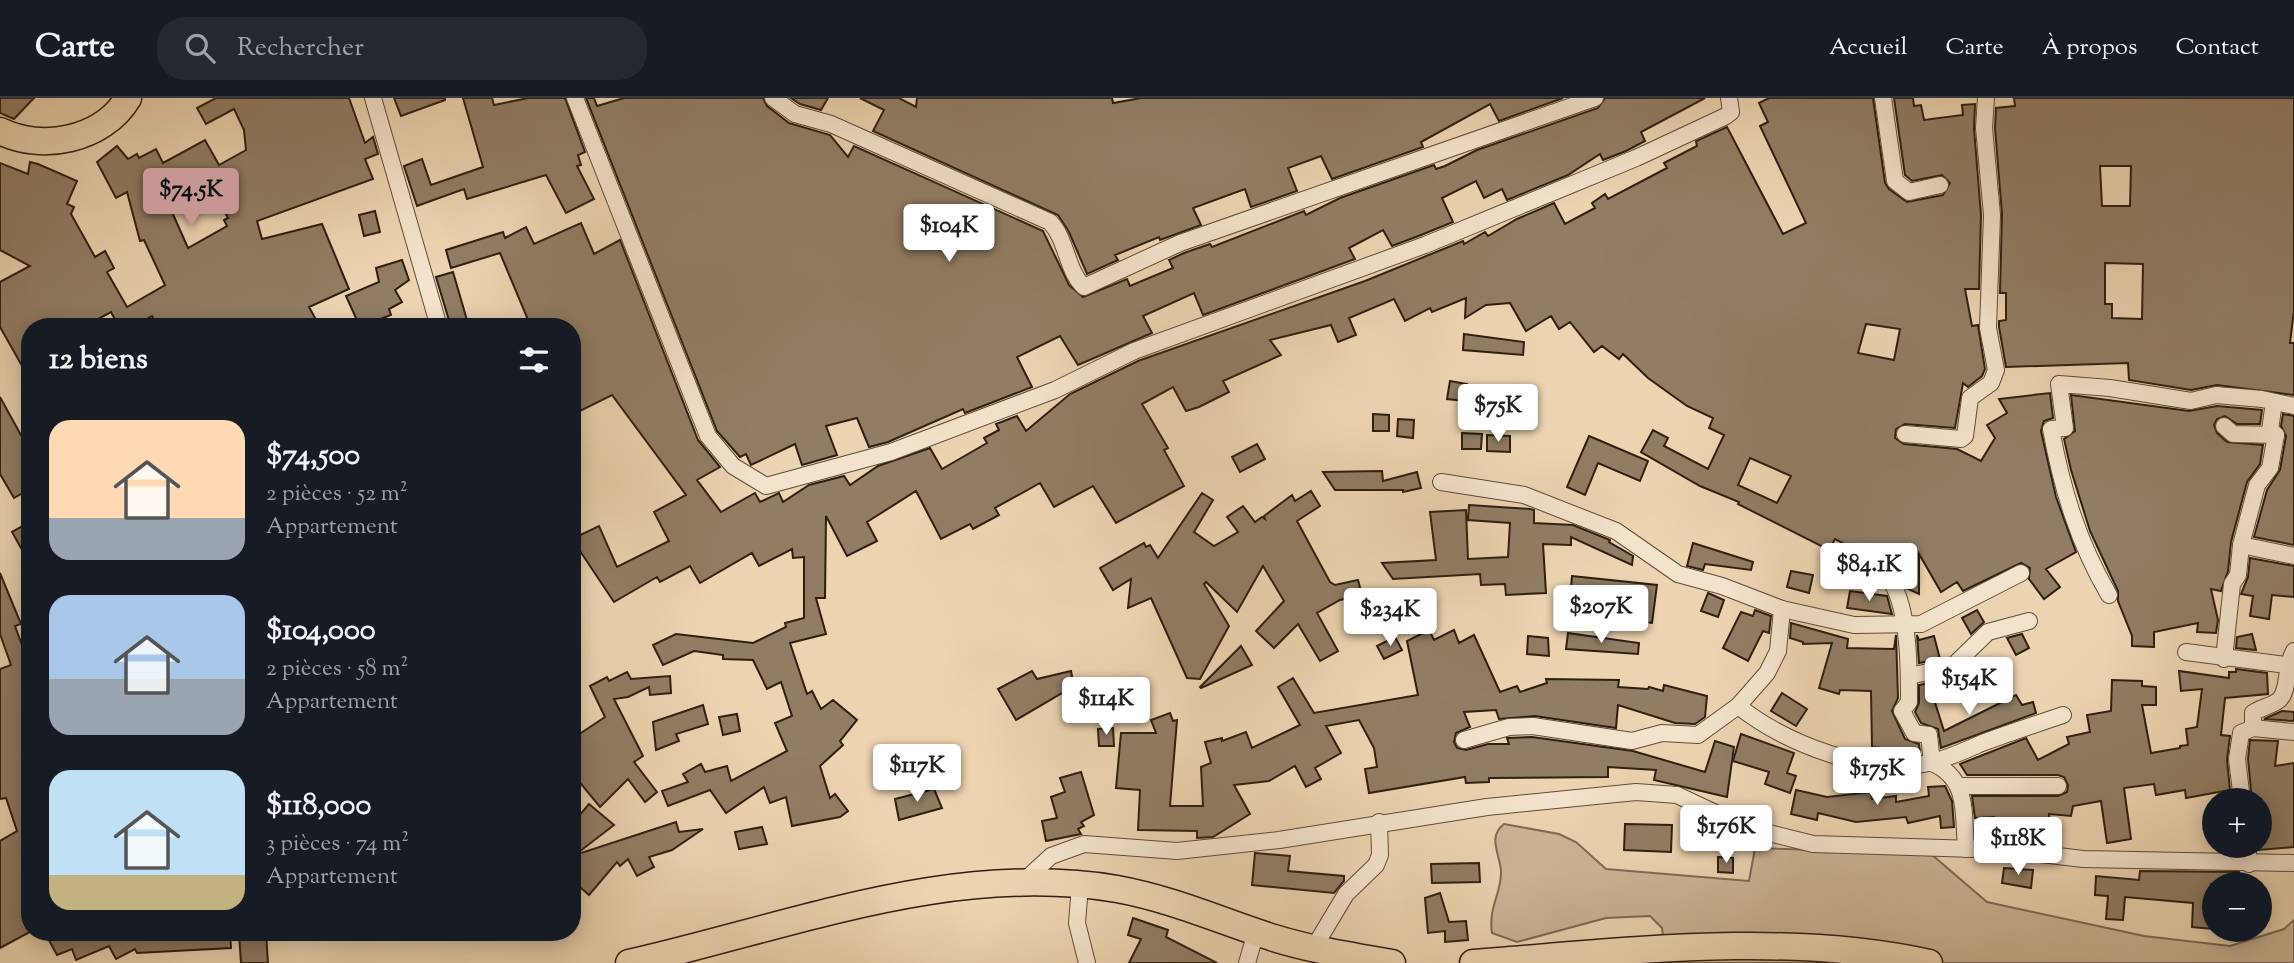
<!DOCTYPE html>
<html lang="fr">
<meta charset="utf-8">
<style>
:root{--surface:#171b24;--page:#242831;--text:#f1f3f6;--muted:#9ea1a6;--line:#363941;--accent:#c59692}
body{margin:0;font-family:"Sorts Mill Goudy",serif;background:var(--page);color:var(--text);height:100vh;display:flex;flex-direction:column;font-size:26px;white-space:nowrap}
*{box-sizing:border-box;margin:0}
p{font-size:23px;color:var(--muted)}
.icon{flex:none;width:38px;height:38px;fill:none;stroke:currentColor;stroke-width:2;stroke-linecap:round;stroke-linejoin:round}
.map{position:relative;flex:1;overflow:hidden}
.details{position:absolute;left:21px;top:220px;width:560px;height:623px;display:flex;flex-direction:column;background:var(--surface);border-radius:28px;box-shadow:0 4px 18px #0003}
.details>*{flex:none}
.fabs{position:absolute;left:2202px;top:690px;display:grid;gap:14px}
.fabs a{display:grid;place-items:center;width:70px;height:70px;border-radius:50%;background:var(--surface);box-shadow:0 4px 18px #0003;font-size:35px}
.price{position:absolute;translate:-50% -60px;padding:0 16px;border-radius:7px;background:#fff;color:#222;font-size:23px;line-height:46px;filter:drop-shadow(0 2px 4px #0008)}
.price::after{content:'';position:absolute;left:50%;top:42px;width:21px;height:16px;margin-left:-10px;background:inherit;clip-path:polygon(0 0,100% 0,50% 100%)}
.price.on{background:var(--accent);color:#111}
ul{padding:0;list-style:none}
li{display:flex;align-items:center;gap:21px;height:175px;padding:0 28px}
li span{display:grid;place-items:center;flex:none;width:196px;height:140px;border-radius:21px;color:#555}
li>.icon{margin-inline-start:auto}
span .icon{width:84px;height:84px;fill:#fffc;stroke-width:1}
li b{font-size:30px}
h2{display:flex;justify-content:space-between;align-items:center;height:84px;padding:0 28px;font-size:30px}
header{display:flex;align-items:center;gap:42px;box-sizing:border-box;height:98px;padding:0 35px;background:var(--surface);border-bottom:2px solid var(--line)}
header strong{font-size:33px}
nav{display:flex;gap:38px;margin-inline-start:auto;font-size:24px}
.search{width:490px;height:63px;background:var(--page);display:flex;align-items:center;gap:18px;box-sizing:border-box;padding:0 24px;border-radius:28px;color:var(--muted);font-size:26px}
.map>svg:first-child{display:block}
.green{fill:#cdb596;stroke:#7e6a54;stroke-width:2}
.building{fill:#917d64;stroke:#2e1f11;stroke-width:2;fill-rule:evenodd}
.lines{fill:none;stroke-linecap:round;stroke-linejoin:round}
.street-casing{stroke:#5e4c39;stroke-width:18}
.primary-casing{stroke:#2e1f11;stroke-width:29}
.street{stroke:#f3e3cc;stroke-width:16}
.primary{stroke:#edd4b1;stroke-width:26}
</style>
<header>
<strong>Carte</strong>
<div class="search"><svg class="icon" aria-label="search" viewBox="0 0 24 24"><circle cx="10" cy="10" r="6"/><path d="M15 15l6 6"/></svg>Rechercher</div>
<nav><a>Accueil</a><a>Carte</a><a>À propos</a><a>Contact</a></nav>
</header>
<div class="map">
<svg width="2294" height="865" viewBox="0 0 2294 865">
<rect width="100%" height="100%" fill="#edd4b1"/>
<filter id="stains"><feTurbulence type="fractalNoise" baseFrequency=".00286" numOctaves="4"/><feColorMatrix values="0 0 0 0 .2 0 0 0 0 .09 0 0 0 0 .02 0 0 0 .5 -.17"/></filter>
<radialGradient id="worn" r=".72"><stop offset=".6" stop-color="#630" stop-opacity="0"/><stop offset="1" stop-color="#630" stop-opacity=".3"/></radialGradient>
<path class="green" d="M 1504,726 L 1559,736 L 1576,744 L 1606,771 L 1749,783 L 1755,750 L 1931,756 L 1987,804 L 2144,838 L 2230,848 L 2284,831 L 2294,822 L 2294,865 L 1623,865 L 1663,839 L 1662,830 L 1650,818 L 1606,820 L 1517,844 L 1492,835 C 1488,808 1502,795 1501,773 C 1500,756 1487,739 1504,726 Z"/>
<g class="building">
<polygon points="0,0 34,0 14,21 0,15"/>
<path d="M 216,0 L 349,0 L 365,45 L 373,39 L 378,56 L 365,61 L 373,81 L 257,123 L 262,141 L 322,126 L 349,191 L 309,209 L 320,229 L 158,229 L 152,218 L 132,229 L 119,229 L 111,214 L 83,229 L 30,229 L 30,282 L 0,229 L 0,184 L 30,168 L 0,152 L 0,65 L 28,76 L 30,64 L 38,66 L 77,83 L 67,106 L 74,109 L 71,116 L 95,159 L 105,153 L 114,170 L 107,174 L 127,209 L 165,187 L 144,142 L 140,143 L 127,94 L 116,100 L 97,64 L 117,48 L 128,61 L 137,56 L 139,60 L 156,51 L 163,65 L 205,42 L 219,67 L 246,52 L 244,32 L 234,11 L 206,26 L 197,10 ZM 203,71 L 228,120 L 224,122 L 227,128 L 188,150 L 172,114 L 182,110 L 173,87 Z"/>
<polygon points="394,0 445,0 445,2 401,18"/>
<polygon points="463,0 492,0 494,7 528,0 565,0 585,54 578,57 581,67 577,68 594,101 566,115 546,77 467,101 464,91 417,108 404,68 422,61 431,87 483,69"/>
<polygon points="586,0 594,0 597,8 624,0 763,0 767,8 789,25 830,37 848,59 854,48 1043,133 1069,187 1083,199 1127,181 1130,188 1173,170 1169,162 1184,155 1210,146 1212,149 1304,113 1306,117 1340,100 1434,67 1436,71 1445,68 1477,52 1598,10 1605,0 1705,0 1641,34 1645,43 1626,53 1603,62 1600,56 1568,77 1507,102 1502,91 1484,100 1476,83 1442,100 1453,124 1421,137 1392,148 1383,132 1349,150 1355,161 1203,217 1194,195 1143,218 1152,235 1078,267 1060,238 1017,259 1032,289 965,315 963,311 888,344 869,349 857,320 826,328 837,357 802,367 795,346 751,367 746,356 740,359 717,333"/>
<polygon points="791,0 828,0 821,12 800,6"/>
<polygon points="860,0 899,0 916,9 917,0 1112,0 1113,5 1141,0 1563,0 1499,23 1490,6 1421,44 1423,49 1332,81 1321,58 1288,70 1297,93 1251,109 1245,91 1193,110 1201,127 1160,142 1159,139 1115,157 1118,162 1087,176 1069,134 1058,117 873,33 884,12"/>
<path d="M 1769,0 L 1873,0 L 1885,85 L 1889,91 L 1907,104 L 1943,97 L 1950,85 L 1942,77 L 1912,83 L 1905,77 L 1894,0 L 1913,0 L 1914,8 L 1921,7 L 1924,22 L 1963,17 L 1962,7 L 1975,6 L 1974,31 L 1981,117 L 1979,191 L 1965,191 L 1972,228 L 1978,227 L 1985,271 L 1982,278 L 1968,289 L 1963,285 L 1955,330 L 1905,326 L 1896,331 L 1895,340 L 1904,346 L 1957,351 L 1981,363 L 1995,340 L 1987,327 L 2007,315 L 1999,301 L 2050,295 L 2053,320 L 2044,323 L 2041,333 L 2056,399 L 2076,454 L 2046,471 L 2060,489 L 2044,501 L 2029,481 L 2030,470 L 2021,465 L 1963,493 L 1957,484 L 1941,494 L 1919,456 L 1919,496 L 1906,490 L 1897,476 L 1881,477 L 1873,461 L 1835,441 L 1829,452 L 1738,406 L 1739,404 L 1700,388 L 1641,354 L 1653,332 L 1668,340 L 1664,348 L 1708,371 L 1724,337 L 1709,330 L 1713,320 L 1687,308 L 1648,280 L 1623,256 L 1619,261 L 1602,248 L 1594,254 L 1570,224 L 1559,231 L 1551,218 L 1526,233 L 1510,205 L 1486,207 L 1465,220 L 1466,200 L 1432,214 L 1430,210 L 1405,223 L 1394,201 L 1349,220 L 1356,237 L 1338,244 L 1331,227 L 1270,242 L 1281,257 L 1223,283 L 1229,294 L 1199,309 L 1186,313 L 1173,289 L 1142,306 L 1168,350 L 1164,352 L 1184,388 L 1116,425 L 1093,388 L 1054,409 L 1040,385 L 995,410 L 999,417 L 973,431 L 970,426 L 941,441 L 916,393 L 867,424 L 877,443 L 847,458 L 826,418 L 825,500 L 816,500 L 826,536 L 790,545 L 807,596 L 812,593 L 821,611 L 833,602 L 857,622 L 840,643 L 843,647 L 820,668 L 830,700 L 835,696 L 848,713 L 840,719 L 792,728 L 786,699 L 770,705 L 764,689 L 726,715 L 710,692 L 668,708 L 662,693 L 688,684 L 683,676 L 701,666 L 705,674 L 727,668 L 731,683 L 787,653 L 775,625 L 792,618 L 781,584 L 767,591 L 753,562 L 723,561 L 723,557 L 694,553 L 663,567 L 653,547 L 676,536 L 753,545 L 786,529 L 785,525 L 804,520 L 804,459 L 793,460 L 792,451 L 759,468 L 752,455 L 700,485 L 690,468 L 660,484 L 657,479 L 614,504 L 572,441 L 599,428 L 617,469 L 669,443 L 654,414 L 686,397 L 612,297 L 572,317 L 572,229 L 531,229 L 500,155 L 451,170 L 446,152 L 503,134 L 505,140 L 526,129 L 534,146 L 581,125 L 594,156 L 620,142 L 698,342 L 720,369 L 697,382 L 721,414 L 755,395 L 760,404 L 779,395 L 783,404 L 809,387 L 844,378 L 850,387 L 878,368 L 930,350 L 942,371 L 987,345 L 984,340 L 999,332 L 996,326 L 1017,318 L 1026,333 L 1070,296 L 1138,263 L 1365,183 L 1463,143 L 1464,146 L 1485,134 L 1488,138 L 1517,121 L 1554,105 L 1565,126 L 1595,110 L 1592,105 L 1605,96 L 1608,101 L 1667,70 L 1664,65 L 1697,48 L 1696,43 L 1727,29 L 1783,136 L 1806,125 L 1760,28 L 1768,24 L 1759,5 ZM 1866,226 L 1900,231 L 1894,262 L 1858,255 ZM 1750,360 L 1791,378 L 1777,405 L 1738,387 Z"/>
<path d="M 2014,0 L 2294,0 L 2294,212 L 2290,245 L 2294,245 L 2294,297 L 2217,287 L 2191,292 L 2129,282 L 2128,265 L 2006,269 L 1999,229 L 1999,223 L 2006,222 L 2006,195 L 2000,195 L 2002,116 L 1995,30 L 1996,10 L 2015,8 ZM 2100,68 L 2131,68 L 2130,108 L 2102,108 ZM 2105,165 L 2143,166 L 2142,221 L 2112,220 L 2112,206 L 2105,206 Z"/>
<polygon points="375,113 380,134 364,138 359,117"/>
<polygon points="402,162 409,182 395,192 402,204 389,211 391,217 360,229 346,198 379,184 376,170"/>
<polygon points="453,174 469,229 451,229 436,179"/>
<polygon points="1464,236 1524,244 1523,257 1463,252"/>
<polygon points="1450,283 1467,286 1465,303 1447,301"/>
<polygon points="2071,297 2189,313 2217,308 2262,312 2260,326 2237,326 2225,318 2217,321 2214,327 2217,335 2227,344 2263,347 2260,366 2247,384 2231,444 2228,473 2221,493 2211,491 2218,522 2216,535 2197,534 2198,525 2154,534 2154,549 2132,548 2132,538 2118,503 2118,493 2090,433 2071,372 2064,341 2075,333"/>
<polygon points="0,299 22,339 30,335 30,391 14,400 0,376"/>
<polygon points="1373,316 1389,317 1389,333 1373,333"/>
<polygon points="2283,316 2294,318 2294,447 2254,439 2267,392 2280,372 2286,338 2281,328"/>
<polygon points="1398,321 1414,322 1413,340 1397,338"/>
<polygon points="1462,335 1482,336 1481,351 1462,351"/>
<polygon points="1487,337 1510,338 1510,354 1487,353"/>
<polygon points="1589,338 1648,363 1640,383 1598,365 1585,397 1567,389"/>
<polygon points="1257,346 1265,361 1240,374 1232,359"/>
<polygon points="1382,373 1383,383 1417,374 1421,390 1403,394 1403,392 1335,392 1323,374"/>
<polygon points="1311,393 1320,408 1297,423 1330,484 1335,487 1358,482 1362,497 1340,502 1317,515 1338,553 1320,563 1298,526 1274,550 1256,533 1284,503 1263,468 1237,514 1206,484 1204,486 1229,528 1200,581 1187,580 1151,500 1128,510 1131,481 1113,492 1100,470 1144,445 1146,449 1150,447 1158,460 1202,395 1213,402 1194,434 1214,448 1238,434 1227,419 1243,408 1255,424 1262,419 1265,421 1264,418 1292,397 1295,403"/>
<polygon points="1469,407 1530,411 1534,412 1534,425 1573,427 1610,442 1609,444 1633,458 1632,467 1571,439 1571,447 1543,446 1546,495 1506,497 1505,486 1481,487 1480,476 1393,481 1382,465 1436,462 1430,414 1466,412 1468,461 1508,459 1510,425 1468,422"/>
<polygon points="30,424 30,466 12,434"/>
<polygon points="1693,445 1753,464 1751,472 1705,466 1703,472 1687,468"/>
<polygon points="2250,460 2294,468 2294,499 2272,497 2269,521 2250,518 2253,498 2241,496 2248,479"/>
<polygon points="1791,473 1813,477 1809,495 1787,489"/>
<polygon points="0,475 21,526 15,528 26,558 30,557 30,834 0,850 0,743 17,733 6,700 0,701 0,571 11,567 0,536"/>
<polygon points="1572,478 1657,487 1652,525 1621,521 1622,510 1600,507 1600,504 1570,501"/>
<polygon points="1850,493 1887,498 1892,516 1847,510"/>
<polygon points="1708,495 1724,502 1718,519 1701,513"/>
<polygon points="1755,512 1771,518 1769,535 1763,533 1748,563 1723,550 1741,514 1753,518"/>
<polygon points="1977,512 1984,524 1971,536 1962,520"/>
<polygon points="1791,525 1848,541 1847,550 1894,551 1896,537 1898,600 1892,613 1905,641 1919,646 1920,654 1872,649 1871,593 1840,592 1839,596 1819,590 1832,545 1803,546 1803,544 1790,540"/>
<polygon points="1429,532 1434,542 1454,532 1459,545 1474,537 1500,594 1517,588 1520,594 1547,585 1546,581 1619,582 1618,589 1648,591 1649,589 1663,593 1664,587 1707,598 1705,619 1695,626 1675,625 1618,607 1616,630 1535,618 1499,621 1496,612 1464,614 1470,629 1456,635 1454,644 1457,650 1466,652 1488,646 1509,646 1507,640 1532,639 1633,653 1705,674 1715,643 1734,649 1727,699 1654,682 1656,672 1608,669 1608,679 1489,680 1489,684 1466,685 1465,679 1369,695 1365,671 1377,669 1374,650 1359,622 1326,628 1341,655 1315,670 1321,681 1306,689 1295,668 1269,683 1234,687 1250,716 1213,739 1197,740 1197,733 1138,732 1140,692 1116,690 1121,635 1156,635 1151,622 1170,615 1173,623 1177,622 1170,708 1203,708 1201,669 1211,665 1205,644 1222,640 1222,643 1246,634 1252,650 1300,627 1278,589 1293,580 1314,615 1418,597 1407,543"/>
<polygon points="1568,535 1639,545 1638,556 1566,551"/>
<polygon points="2022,536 2029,550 2016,557 2007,540"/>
<polygon points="2252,536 2256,552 2236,550 2237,539"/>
<polygon points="1917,537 1919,542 1934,538 1940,561 1919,565"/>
<polygon points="1528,538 1548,540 1549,558 1527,556"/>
<polygon points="1395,539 1402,552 1384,561 1377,548"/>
<polygon points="1241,548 1252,567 1201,590 1200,589"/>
<polygon points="2236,571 2267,575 2268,596 2225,600 2221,637 2230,638 2227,662 2230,692 2186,700 2185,692 2156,697 2154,686 2124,690 2131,741 2107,745 2101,703 2073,708 2071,718 2049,716 2050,726 1994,728 1994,719 1975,720 1972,698 2058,698 2067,694 2068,687 2064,679 2058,677 1967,677 1960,666 2026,640 2038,662 2069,646 2067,639 2090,634 2087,617 2111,613 2112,582 2142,583 2142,588 2156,589 2156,607 2142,607 2151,655 2180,650 2180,648 2188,647 2186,631 2197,629 2202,591 2181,593 2179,573 2229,580 2229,574 2236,574"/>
<polygon points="1032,573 1037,581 1071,573 1074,588 1016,622 998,591"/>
<polygon points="627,574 631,581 670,578 671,595 650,597 649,589 628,599 614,601 643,658 634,664 657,694 645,704 628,681 600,709 572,675 572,641 605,619 590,588 607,579 609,583"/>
<polygon points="1933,584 1936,594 1932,595 1944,633 2016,597 2022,607 2033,604 2036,615 1941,650 1938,631 1921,625 1915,614 1919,605 1919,587"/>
<polygon points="1782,595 1807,611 1796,628 1771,613"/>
<polygon points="703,607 708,626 676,636 679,643 656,652 653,624"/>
<polygon points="2282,613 2294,614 2294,623 2264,621"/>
<polygon points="737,616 740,633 723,637 719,619"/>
<polygon points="1113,630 1114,648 1099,648 1098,631"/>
<polygon points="1741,636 1794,655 1787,675 1796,678 1790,695 1765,686 1769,674 1733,663"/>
<polygon points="2250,642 2278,643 2275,668 2294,665 2294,749 2259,752 2259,702 2252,702 2248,661"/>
<polygon points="1081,674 1094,717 1081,724 1084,728 1078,731 1081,736 1046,743 1042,723 1057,720 1051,699 1065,694 1060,680"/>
<polygon points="1945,688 1952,703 1954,729 1941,730 1940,718 1908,725 1906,719 1856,724 1818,715 1817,722 1791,716 1796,692 1827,699 1871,694 1872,701 1896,698 1896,704 1929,698 1928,689"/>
<polygon points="934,691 942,710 899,722 895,701"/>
<polygon points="589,706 614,727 575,757 676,724 679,734 703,731 672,752 649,759 654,769 637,778 628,761 620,768 617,764 589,797 572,782 572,726"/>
<polygon points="1625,726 1672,727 1671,754 1624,752"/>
<polygon points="762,729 767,746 739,751 735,734"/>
<polygon points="1255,755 1290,758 1288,773 1344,778 1344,783 1334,795 1252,787"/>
<polygon points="1718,759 1733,760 1733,775 1718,774"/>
<polygon points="1479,765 1480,784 1432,785 1431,766"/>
<polygon points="2004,770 2033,772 2031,790 2002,785"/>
<polygon points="2140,773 2239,774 2243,786 2211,786 2213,831 2192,829 2193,805 2125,799 2123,822 2106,821 2108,798 2095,797 2096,778 2139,782"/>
<polygon points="1440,795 1449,824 1466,823 1468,842 1445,844 1445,833 1428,835 1425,800"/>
<polygon points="1133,820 1168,832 1166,839 1217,865 1129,865 1141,841 1128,837"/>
<polygon points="45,835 230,835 231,850 137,855 135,851 116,861 109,848 76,862 72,851 57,857"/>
<polygon points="266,835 268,865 241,865 239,836"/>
</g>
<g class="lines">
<defs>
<g id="street">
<polyline points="373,0 439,229"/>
<polyline points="575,0 708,338 733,368 766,388 891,354 1055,292 1134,253 1425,147 1636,60 1726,18 1731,14 1729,0"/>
<path d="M 773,0 L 795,16 L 831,26 L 1050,124 C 1067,141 1066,172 1084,189 L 1180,145 L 1595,0"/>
<polyline points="1883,0 1895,83 1909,94 1940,87"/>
<polyline points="2224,328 2233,336 2276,337"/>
<polyline points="1905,336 1961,341 1965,338 1970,300 1991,285 1996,272 1988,230 1992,117 1984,30 1986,0"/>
<polyline points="1441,384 1524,397 1616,433 1678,476 1722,488 1782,511 1854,527 1921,526 2021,475"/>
<polyline points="2241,447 2294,458"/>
<path d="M 1892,485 C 1909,514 1909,570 1909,604 L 1902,613 L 1914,635 L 1929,637 L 1932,665 C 1969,680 1963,716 1966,751"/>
<path d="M 2109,497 C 2078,444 2062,391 2051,331 L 2065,330 L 2059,286 L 2110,290 L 2191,303 L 2216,297 L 2262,301 L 2294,308"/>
<polyline points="2186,554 2294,568"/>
<polyline points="2224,561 2232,486 2238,477 2241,447 2257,387 2270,370 2276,337 2270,332 2274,304"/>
<polyline points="1909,578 1952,569 1988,534 2029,523"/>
<path d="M 1738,608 C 1785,645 1871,680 1932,664 C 1949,660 1966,652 1982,645 C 2009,635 2036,626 2063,617"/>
<path d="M 2253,630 L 2253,615 C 2261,609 2272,608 2279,602 C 2290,592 2284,570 2294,553"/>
<polyline points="1464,642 1509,629 1533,628 1632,643 1662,635 1698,637 1738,608 1767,575 1778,553 1782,511"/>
<polyline points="1960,688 2058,688"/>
<polyline points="2242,702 2237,661 2241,635 2253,630 2294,634"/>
<polyline points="2247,747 2249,766"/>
<polyline points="1024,783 1051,758 1084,746 1177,753 1279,742 1487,709 1636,694 1677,697 1745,729 1813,746 2008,752 2083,761 2294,765"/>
<polyline points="1080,787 1077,825 1087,865"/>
<polyline points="1313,851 1346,796 1376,767 1380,757 1379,724"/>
<polyline points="1247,865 1256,834"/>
</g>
<g id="primary">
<path d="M 0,33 C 42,54 103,42 128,0"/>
<path d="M 629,865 C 789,829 951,763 1117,791 C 1172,801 1221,823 1274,840 C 1313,852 1352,858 1392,865"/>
<path d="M 1473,865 C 1620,854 1784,833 1929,865"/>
</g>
</defs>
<use href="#street" class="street-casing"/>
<use href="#primary" class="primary-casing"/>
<use href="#street" class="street"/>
<use href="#primary" class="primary"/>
</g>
<rect width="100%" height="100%" filter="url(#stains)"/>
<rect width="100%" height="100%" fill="url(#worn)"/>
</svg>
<div class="fabs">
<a>+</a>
<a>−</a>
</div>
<b class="price on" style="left:191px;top:130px">$74.5K</b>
<b class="price" style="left:949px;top:166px">$104K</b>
<b class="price" style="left:1498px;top:346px">$75K</b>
<b class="price" style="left:1869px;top:505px">$84.1K</b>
<b class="price" style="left:1601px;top:547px">$207K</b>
<b class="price" style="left:1390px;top:550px">$234K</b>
<b class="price" style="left:1969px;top:619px">$154K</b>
<b class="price" style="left:1106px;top:639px">$114K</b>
<b class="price" style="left:917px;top:706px">$117K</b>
<b class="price" style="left:1877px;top:709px">$175K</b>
<b class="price" style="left:1726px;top:767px">$176K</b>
<b class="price" style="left:2018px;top:779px">$118K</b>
<section class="details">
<h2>12 biens<svg class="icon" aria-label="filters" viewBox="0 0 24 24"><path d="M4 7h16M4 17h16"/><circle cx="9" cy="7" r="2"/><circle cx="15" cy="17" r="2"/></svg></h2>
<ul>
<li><span style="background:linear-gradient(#ffd9b3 70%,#9aa5b1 0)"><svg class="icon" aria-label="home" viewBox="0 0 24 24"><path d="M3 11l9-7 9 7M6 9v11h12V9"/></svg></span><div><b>$74,500</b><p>2 pièces · 52 m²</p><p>Appartement</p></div></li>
<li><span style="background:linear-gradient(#a9c7e8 60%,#9aa5b1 0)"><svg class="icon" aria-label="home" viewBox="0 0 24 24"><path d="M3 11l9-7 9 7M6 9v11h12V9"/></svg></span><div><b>$104,000</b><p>2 pièces · 58 m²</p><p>Appartement</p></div></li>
<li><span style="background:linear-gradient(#bfe0f5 75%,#c2b280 0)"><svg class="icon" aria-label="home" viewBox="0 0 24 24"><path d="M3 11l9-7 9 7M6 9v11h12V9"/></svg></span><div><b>$118,000</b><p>3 pièces · 74 m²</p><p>Appartement</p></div></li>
</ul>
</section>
</div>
